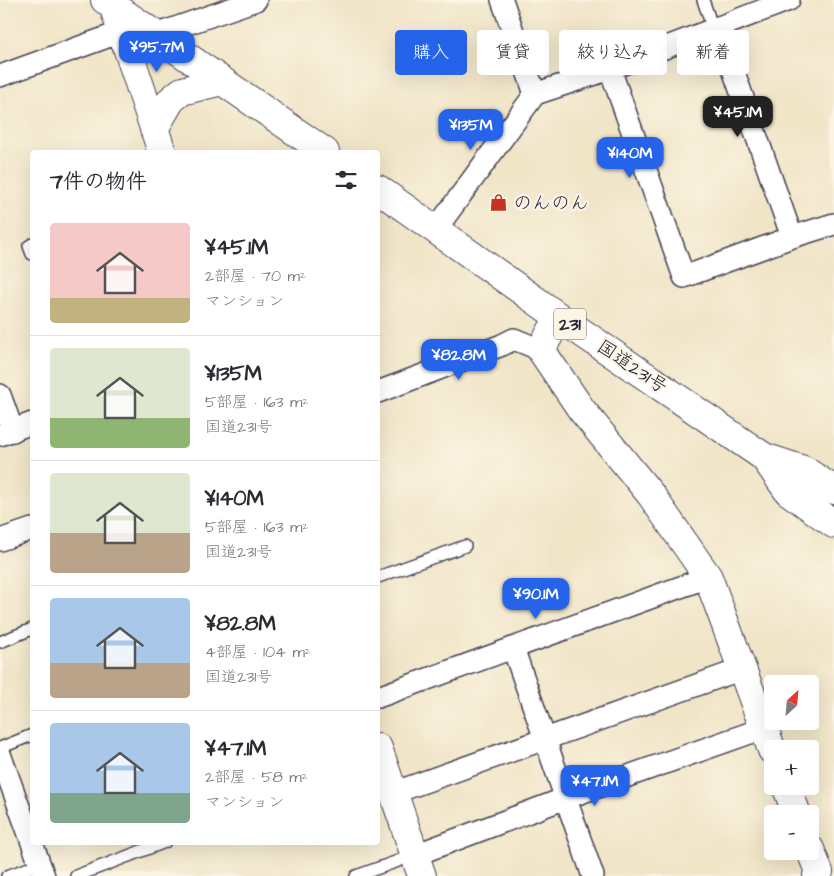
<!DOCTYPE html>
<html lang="ja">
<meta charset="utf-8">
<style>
:root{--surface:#fff;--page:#f2f2f3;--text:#2b2b33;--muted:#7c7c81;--line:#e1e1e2;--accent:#2563eb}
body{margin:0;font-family:"Architects Daughter","Klee One",sans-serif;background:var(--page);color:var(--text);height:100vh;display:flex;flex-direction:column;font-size:19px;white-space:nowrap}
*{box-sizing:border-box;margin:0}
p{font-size:16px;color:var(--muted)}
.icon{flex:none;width:28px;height:28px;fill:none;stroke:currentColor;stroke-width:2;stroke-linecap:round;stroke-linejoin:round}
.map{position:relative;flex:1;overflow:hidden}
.details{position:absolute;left:30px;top:150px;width:350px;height:695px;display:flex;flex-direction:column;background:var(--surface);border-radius:5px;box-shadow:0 5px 20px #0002}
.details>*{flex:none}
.guide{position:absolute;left:395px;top:30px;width:364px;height:45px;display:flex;gap:10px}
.needle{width:32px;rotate:26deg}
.controls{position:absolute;left:764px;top:675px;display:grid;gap:10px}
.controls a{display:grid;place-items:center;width:55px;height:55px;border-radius:5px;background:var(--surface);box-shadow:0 5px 20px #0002;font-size:25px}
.price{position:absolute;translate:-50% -42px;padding:0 11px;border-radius:10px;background:var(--accent);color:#fff;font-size:16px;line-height:32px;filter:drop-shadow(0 1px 2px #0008)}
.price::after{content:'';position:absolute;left:50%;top:30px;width:15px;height:11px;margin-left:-8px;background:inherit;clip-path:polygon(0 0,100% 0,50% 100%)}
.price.on{background:#222;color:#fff}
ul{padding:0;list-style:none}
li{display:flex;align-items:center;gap:15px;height:125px;padding:0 20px}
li+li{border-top:1px solid var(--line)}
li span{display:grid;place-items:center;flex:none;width:140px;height:100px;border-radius:5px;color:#555}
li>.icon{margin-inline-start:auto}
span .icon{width:60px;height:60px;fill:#fffc;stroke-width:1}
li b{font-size:21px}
h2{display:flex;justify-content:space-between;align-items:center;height:60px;padding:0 20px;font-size:21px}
.pill{padding:0 18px;border-radius:5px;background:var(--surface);box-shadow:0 5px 20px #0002;font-size:18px;line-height:45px}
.pill.on{background:var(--accent);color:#fff}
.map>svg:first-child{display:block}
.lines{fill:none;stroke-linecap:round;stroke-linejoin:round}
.lane-casing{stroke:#413f50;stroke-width:14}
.street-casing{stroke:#413f50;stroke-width:24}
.secondary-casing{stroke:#413f50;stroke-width:30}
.highway-casing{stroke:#413f50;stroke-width:30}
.lane{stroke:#fff;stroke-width:11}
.street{stroke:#fff;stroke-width:21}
.secondary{stroke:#fff;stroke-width:28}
.highway{stroke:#fff;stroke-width:28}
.labels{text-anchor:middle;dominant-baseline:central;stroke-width:4.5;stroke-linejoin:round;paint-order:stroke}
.shield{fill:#fcf5e5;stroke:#63616e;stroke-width:1}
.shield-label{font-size:18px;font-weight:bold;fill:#22223b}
.poi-label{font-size:19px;fill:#22223b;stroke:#fcf5e5;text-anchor:start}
.street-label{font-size:19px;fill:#22223b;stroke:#fcf5e5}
</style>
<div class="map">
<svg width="834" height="876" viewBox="0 0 834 876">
<rect width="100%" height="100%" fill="#fcf5e5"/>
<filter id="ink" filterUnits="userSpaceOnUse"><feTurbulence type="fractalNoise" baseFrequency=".02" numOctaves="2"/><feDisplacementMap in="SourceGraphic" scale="10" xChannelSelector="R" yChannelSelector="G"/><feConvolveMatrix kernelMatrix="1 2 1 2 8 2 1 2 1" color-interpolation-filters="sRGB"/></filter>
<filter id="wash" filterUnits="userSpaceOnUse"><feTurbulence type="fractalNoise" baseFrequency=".0096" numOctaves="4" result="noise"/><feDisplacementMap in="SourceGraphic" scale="20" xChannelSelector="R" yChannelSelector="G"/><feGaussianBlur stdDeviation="1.12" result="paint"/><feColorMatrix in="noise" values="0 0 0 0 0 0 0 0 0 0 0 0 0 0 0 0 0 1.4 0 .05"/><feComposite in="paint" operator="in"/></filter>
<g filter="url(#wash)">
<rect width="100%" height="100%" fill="#f1e5c8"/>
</g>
<g filter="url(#ink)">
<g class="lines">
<defs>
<g id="lane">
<polyline points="703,0 713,29"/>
<polyline points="32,244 29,246 32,254"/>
<polyline points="378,577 465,546"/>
<polyline points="0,642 32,629"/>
<polyline points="0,748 32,735"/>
<polyline points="7,876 40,864"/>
<polyline points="76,876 165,842"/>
<polyline points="356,876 415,855"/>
</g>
<g id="street">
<polyline points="502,0 535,94"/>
<polyline points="718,27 792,237"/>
<polyline points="155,35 256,0"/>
<polyline points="610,69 684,277 792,237 834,224"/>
<polyline points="0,76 121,32"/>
<polyline points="436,229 535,94 610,69 789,0"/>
<polyline points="378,392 502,345 514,339 541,350"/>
<polyline points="0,395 13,431"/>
<polyline points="0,435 32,423"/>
<polyline points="0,540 32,529"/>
<polyline points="513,648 593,876"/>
<polyline points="378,697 708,577"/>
<polyline points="0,754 44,876"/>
<polyline points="393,793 742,669"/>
<polyline points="415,855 566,798 764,728"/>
</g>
<g id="secondary">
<polyline points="113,5 162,152"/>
<polyline points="559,317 541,350 581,409 651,495 708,577 772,750"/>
<polyline points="378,748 422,876"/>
<polyline points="786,786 797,814"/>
<polyline points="810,849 819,872 817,876"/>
</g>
<g id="highway">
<polyline points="105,0 325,152"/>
<polyline points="154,129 171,100 182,91 222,81"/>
<polyline points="378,189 559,317 764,457 804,470 834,490"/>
<polyline points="764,457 788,491 834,524"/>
</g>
</defs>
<use href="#lane" class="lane-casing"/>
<use href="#street" class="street-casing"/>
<use href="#secondary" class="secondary-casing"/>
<use href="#highway" class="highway-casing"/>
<use href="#lane" class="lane"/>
<use href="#street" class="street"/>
<use href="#secondary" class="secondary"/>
<use href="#highway" class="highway"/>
</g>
</g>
<defs>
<symbol id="shop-bare" viewBox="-9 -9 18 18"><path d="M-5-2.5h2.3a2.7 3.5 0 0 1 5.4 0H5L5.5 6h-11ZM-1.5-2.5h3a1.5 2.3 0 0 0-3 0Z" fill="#c8321e" stroke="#fcf5e5" stroke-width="2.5" paint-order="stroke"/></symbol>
</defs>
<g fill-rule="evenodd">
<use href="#shop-bare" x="486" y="190" width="25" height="25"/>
</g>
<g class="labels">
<rect class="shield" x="554" y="308.5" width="32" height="31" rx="4"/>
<g class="shield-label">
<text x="570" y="324">231</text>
</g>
<g class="poi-label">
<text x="513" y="203">のんのん</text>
</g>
<g class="street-label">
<text transform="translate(632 367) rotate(34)">国道231号</text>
</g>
</g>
</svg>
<div class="controls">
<a><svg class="needle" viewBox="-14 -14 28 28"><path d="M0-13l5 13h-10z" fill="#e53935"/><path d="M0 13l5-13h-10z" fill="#7c7c81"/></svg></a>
<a>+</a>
<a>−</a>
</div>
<b class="price" style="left:157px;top:73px">¥95.7M</b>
<b class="price on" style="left:738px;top:138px">¥45.1M</b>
<b class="price" style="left:471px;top:151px">¥135M</b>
<b class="price" style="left:630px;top:179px">¥140M</b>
<b class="price" style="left:459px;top:381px">¥82.8M</b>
<b class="price" style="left:536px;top:620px">¥90.1M</b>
<b class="price" style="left:595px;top:807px">¥47.1M</b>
<div class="guide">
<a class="pill on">購入</a>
<a class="pill">賃貸</a>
<a class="pill">絞り込み</a>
<a class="pill">新着</a>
</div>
<section class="details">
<h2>7件の物件<svg class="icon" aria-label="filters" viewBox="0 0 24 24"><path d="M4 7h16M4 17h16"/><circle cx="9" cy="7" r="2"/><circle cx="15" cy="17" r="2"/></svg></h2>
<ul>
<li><span style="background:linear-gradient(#f6c9c9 75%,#c2b280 0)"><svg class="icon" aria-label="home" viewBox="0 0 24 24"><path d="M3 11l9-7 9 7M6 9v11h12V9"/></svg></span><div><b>¥45.1M</b><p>2部屋 · 70 m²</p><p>マンション</p></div></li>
<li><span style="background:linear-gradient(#dfe7d0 70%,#8fb573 0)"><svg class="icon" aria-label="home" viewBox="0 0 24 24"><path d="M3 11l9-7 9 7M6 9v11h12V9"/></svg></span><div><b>¥135M</b><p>5部屋 · 163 m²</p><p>国道231号</p></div></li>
<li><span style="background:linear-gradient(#dfe7d0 60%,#b9a48a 0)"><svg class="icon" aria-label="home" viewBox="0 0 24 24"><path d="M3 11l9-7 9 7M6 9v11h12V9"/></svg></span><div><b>¥140M</b><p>5部屋 · 163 m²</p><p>国道231号</p></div></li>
<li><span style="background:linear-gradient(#a9c7e8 65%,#b9a48a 0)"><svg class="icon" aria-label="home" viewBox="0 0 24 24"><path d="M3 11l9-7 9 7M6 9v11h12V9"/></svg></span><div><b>¥82.8M</b><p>4部屋 · 104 m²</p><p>国道231号</p></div></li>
<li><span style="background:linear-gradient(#a9c7e8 70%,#7fa58c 0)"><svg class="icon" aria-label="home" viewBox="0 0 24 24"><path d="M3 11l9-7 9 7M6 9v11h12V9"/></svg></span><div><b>¥47.1M</b><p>2部屋 · 58 m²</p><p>マンション</p></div></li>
</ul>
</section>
</div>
